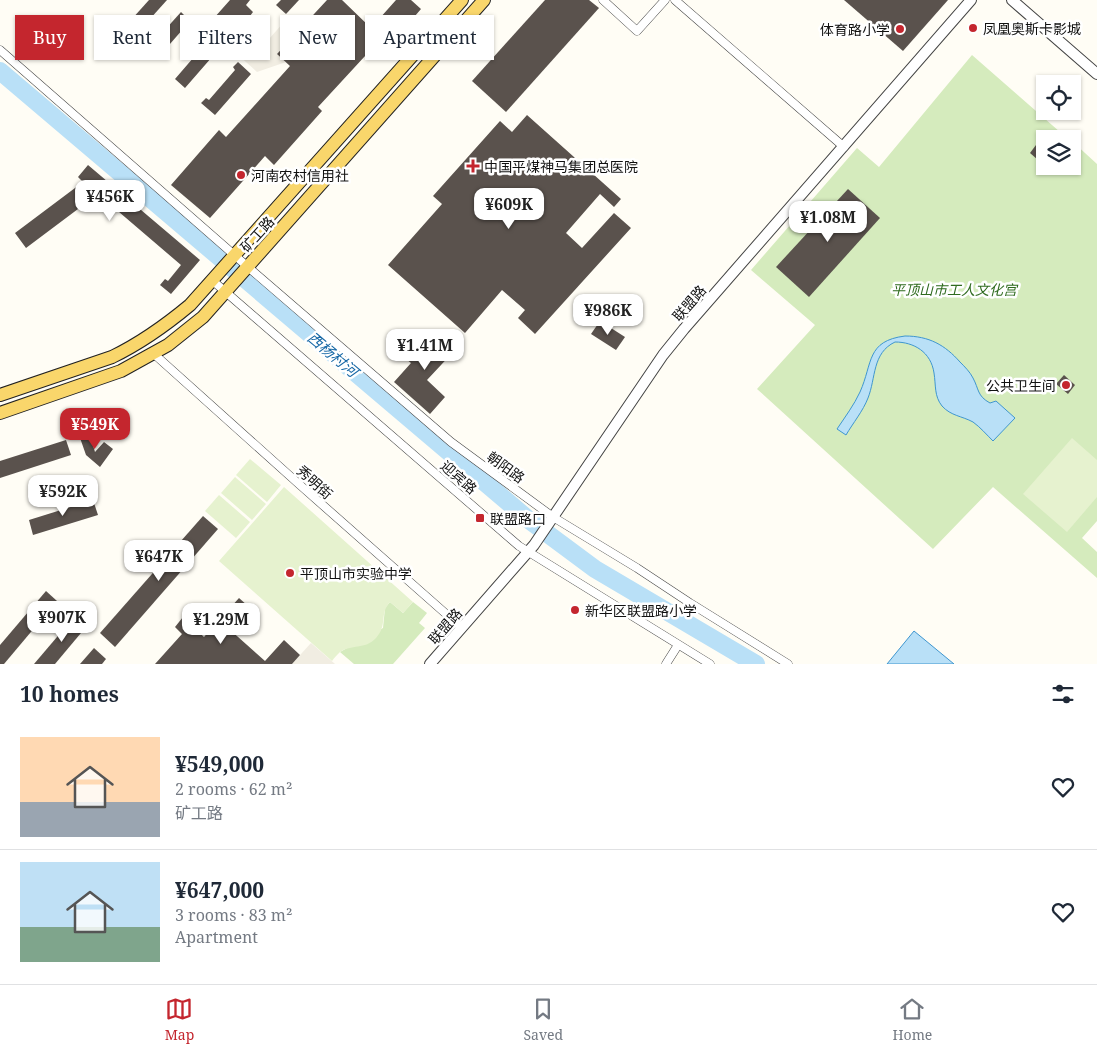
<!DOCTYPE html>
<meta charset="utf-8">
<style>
:root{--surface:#fff;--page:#f6f6f7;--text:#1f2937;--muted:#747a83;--line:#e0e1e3;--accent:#c4262e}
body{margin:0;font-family:"Noto Serif","Noto Sans SC",serif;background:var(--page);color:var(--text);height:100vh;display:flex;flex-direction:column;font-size:19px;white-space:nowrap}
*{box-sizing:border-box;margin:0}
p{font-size:16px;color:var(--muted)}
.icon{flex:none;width:28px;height:28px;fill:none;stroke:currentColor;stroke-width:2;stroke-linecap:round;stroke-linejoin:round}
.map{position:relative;height:664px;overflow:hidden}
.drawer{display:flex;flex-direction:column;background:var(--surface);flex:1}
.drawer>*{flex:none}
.guide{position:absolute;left:15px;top:15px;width:500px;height:45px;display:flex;gap:10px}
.controls{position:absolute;left:1036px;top:75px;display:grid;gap:10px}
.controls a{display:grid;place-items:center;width:45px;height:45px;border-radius:0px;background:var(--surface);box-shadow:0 1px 4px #0004;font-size:25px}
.price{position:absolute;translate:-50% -42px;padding:0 11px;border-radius:10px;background:#fff;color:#222;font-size:16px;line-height:32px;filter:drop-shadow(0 1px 2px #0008)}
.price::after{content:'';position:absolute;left:50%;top:30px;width:15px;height:11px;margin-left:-8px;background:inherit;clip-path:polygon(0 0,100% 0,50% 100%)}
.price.current{background:var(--accent);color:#fff}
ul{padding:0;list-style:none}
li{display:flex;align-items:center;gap:15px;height:125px;padding:0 20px}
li+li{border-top:1px solid var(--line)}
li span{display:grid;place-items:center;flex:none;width:140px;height:100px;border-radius:0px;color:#555}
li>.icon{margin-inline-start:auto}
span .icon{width:60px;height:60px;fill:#fffc;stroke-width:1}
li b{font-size:21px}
h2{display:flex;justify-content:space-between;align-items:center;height:60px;padding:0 20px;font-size:21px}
.tag{padding:0 18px;border-radius:0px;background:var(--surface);box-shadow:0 1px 4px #0004;font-size:18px;line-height:45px}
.tag.current{background:var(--accent);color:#fff}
.menu{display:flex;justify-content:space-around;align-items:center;height:70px;border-top:1px solid var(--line);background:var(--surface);font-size:14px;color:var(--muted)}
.menu a{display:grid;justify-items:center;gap:2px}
.menu .current{color:var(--accent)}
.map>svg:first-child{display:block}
.green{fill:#d5ebbd}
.pitch{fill:#e6f2cf}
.plaza{fill:#f1ede2}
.water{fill:#b9e0f7;stroke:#3f96cf}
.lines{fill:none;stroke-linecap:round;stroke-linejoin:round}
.river{stroke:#b9e0f7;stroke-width:18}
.building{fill:#5a524d}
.minor-casing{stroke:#444;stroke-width:9}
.tertiary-casing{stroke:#444;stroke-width:12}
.primary-casing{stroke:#222;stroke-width:14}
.minor{stroke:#fff;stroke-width:8}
.tertiary{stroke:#fff;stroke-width:10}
.primary{stroke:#f9d66b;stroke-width:12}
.poi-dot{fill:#c4262e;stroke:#fff;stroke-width:2}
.labels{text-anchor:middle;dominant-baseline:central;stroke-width:5;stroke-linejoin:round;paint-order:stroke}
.poi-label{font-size:14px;fill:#111;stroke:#fff;text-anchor:start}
.street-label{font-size:14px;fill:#111;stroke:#fff}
.park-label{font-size:14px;font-style:italic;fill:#2f6b1f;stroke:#fff}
.water-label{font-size:15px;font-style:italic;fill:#1768a6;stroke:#fff}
</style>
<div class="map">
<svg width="1097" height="664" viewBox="0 0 1097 664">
<rect width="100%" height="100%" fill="#fffdf5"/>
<g class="green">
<polygon points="972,55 1068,139 1045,139 1045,166 1072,166 1073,142 1097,164 1097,521 1082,538 1097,552 1097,578 993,487 933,549 757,389 815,325 751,270 857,148 879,167"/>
<polygon points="390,602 403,613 413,602 427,613 419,623 425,628 393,664 354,664 340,652 383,628 385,608"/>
</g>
<g class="pitch">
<polygon points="1072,438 1097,460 1097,497 1067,532 1023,494"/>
<polygon points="250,459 281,485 267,502 236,475"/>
<polygon points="235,477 266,504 252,520 221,493"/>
<path d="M 284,487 L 413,602 L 403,613 L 390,602 C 379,614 388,625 376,638 C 365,650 351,644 340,652 C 337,655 334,658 332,661 L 219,561 Z"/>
<polygon points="219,495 250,522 236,538 205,511"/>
</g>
<g class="plaza">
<polygon points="236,16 260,37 265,39 269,39 284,22 296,32 277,54 286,62 257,72 218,37 228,39 232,34 234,36"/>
<polygon points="311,643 335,664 292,664"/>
</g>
<g class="water">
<path d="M 905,336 C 929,336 945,345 960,362 C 965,367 970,372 973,378 C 979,389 977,396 990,403 L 996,401 L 1015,418 L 993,441 C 987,435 980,427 973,422 C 962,416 951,416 942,406 C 934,396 936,385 934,373 C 931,352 914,342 895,342 C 872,353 876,378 868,398 C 863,411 853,423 846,435 L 837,429 C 845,417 854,405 860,392 C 873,363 866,341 905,336 Z"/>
<polygon points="914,631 954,664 887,664"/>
</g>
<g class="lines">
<polyline class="river" points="0,71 529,520 595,569 756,664"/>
</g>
<g class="building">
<polygon points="149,0 167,0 132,39 122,30"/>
<polygon points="230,0 250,0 246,5 253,12 250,16 251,17 234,36 232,34 185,88 175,79 206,43 203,41 212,32 206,27"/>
<polygon points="281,0 299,0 286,14 276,5"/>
<polygon points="327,0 342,0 371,28 396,0 411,0 421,9 397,37 389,30 318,107 322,111 274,165 265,156 210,218 171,185 219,130 226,137 290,66 277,54"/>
<polygon points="545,0 589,0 599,8 506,112 472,81"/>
<polygon points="844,0 948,0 903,51"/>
<polygon points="181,12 190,21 156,60 146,51"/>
<polygon points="238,62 251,74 215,115 201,103 206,98 209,100 235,70 233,67"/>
<polygon points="527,115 621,199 614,207 600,194 566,233 582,248 614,213 631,228 535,334 518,318 525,310 502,290 465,333 388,265 442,204 433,196 500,121 512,132"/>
<polygon points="1036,145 1045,153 1045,166 1030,153"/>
<polygon points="88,165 200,260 171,294 160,285 165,279 168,281 181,265 98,194 26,248 15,233 83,182 78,177"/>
<polygon points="848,189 880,218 809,297 776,267"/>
<polygon points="600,321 625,337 616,350 591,334"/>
<polygon points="432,329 455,350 427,380 445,397 430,414 394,382 411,363 406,359"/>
<polygon points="1064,375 1075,385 1068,394 1056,384"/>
<polygon points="89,432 95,452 104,442 113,449 100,467 86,455 79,435"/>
<polygon points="66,440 71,455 0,478 0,461"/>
<polygon points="93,500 98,515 33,535 29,520"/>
<polygon points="203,516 218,529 115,647 100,633"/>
<polygon points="46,591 57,601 4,664 0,664 0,645"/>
<polygon points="239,598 248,606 228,628 265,661 284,640 300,655 292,664 155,664 182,634 175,627 183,617 204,637"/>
<polygon points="74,617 86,627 55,664 34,664"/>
<polygon points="94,648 106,659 102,664 80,664"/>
</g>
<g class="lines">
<defs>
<g id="minor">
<polyline points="603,0 637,31 665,0"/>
<polyline points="675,0 844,147"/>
<polyline points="0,50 248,267 451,442 553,517 637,568 690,603 788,664"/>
<polyline points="213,281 519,546 710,664"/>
<polyline points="154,354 300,485 462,628"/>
<polyline points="666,664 678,645"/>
</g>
<g id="tertiary">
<polyline points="1012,0 1097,74"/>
<polyline points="430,664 534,545 663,355 684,329 971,0"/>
</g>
<g id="primary">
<path d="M 0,395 L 112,357 C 141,343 166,325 190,305 L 462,0"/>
<polyline points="0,413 121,371 168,345 203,317 484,0"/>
</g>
</defs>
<use href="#minor" class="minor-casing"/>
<use href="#tertiary" class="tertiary-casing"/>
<use href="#primary" class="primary-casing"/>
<use href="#minor" class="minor"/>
<use href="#tertiary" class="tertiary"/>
<use href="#primary" class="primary"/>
</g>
<g class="poi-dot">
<circle cx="973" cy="28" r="5"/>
<circle cx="900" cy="29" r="5"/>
<path d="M470.5 158.5h5v5h5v5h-5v5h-5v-5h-5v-5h5z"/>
<circle cx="241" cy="175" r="5"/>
<circle cx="1066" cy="385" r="5"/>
<rect x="475" y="513" width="10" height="10" rx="2.5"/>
<circle cx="290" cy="573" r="5"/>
<circle cx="575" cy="610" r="5"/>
</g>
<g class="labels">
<g class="poi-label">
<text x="983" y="28">凤凰奥斯卡影城</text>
<text x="890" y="29" text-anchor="end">体育路小学</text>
<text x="484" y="166">中国平煤神马集团总医院</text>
<text x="251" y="175">河南农村信用社</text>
<text x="1056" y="385" text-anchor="end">公共卫生间</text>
<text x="490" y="518">联盟路口</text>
<text x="300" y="573">平顶山市实验中学</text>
<text x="585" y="610">新华区联盟路小学</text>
</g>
<g class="street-label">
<text transform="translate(257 234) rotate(-48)">矿工路</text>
<text transform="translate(689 303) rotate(-49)">联盟路</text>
<text transform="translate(506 467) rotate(36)">朝阳路</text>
<text transform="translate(459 477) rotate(41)">迎宾路</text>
<text transform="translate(315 482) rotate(42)">秀明街</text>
<text transform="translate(445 626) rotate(-49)">联盟路</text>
</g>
<g class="park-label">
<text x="954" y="289">平顶山市工人文化宫</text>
</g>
<g class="water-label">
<text transform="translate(333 354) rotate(40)">西杨村河</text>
</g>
</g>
</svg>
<div class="controls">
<a><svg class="icon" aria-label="locate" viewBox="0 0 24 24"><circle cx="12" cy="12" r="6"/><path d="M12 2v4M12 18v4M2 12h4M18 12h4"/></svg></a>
<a><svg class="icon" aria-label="layers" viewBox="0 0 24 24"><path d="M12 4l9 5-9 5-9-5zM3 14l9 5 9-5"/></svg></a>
</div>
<b class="price" style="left:110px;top:222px">¥456K</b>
<b class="price" style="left:509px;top:230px">¥609K</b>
<b class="price" style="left:828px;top:243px">¥1.08M</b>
<b class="price" style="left:608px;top:336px">¥986K</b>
<b class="price" style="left:425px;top:371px">¥1.41M</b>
<b class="price current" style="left:95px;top:450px">¥549K</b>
<b class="price" style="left:63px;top:517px">¥592K</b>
<b class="price" style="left:159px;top:582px">¥647K</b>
<b class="price" style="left:62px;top:643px">¥907K</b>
<b class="price" style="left:221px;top:645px">¥1.29M</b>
<div class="guide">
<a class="tag current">Buy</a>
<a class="tag">Rent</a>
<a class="tag">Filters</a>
<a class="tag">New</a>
<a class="tag">Apartment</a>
</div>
</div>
<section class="drawer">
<h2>10 homes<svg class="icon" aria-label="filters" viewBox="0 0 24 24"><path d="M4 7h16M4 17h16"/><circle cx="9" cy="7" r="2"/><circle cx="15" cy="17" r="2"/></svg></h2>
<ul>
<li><span style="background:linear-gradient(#ffd9b3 65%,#9aa5b1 0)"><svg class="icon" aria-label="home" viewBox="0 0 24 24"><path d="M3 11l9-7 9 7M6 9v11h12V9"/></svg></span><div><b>¥549,000</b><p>2 rooms · 62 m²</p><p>矿工路</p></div><svg class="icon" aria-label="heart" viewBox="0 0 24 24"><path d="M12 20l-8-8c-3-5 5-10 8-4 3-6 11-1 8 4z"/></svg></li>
<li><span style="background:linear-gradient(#bfe0f5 65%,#7fa58c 0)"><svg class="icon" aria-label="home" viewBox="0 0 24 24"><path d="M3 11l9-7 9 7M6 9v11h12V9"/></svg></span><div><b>¥647,000</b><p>3 rooms · 83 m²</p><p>Apartment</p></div><svg class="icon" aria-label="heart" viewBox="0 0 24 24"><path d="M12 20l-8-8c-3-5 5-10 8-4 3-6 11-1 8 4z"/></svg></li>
</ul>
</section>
<nav class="menu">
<a class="current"><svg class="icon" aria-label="map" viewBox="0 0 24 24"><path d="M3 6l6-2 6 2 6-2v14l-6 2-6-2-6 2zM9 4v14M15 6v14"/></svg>Map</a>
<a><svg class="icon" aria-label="saved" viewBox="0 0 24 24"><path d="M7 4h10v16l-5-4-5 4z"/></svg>Saved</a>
<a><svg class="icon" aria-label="home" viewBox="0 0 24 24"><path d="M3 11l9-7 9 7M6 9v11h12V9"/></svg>Home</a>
</nav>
